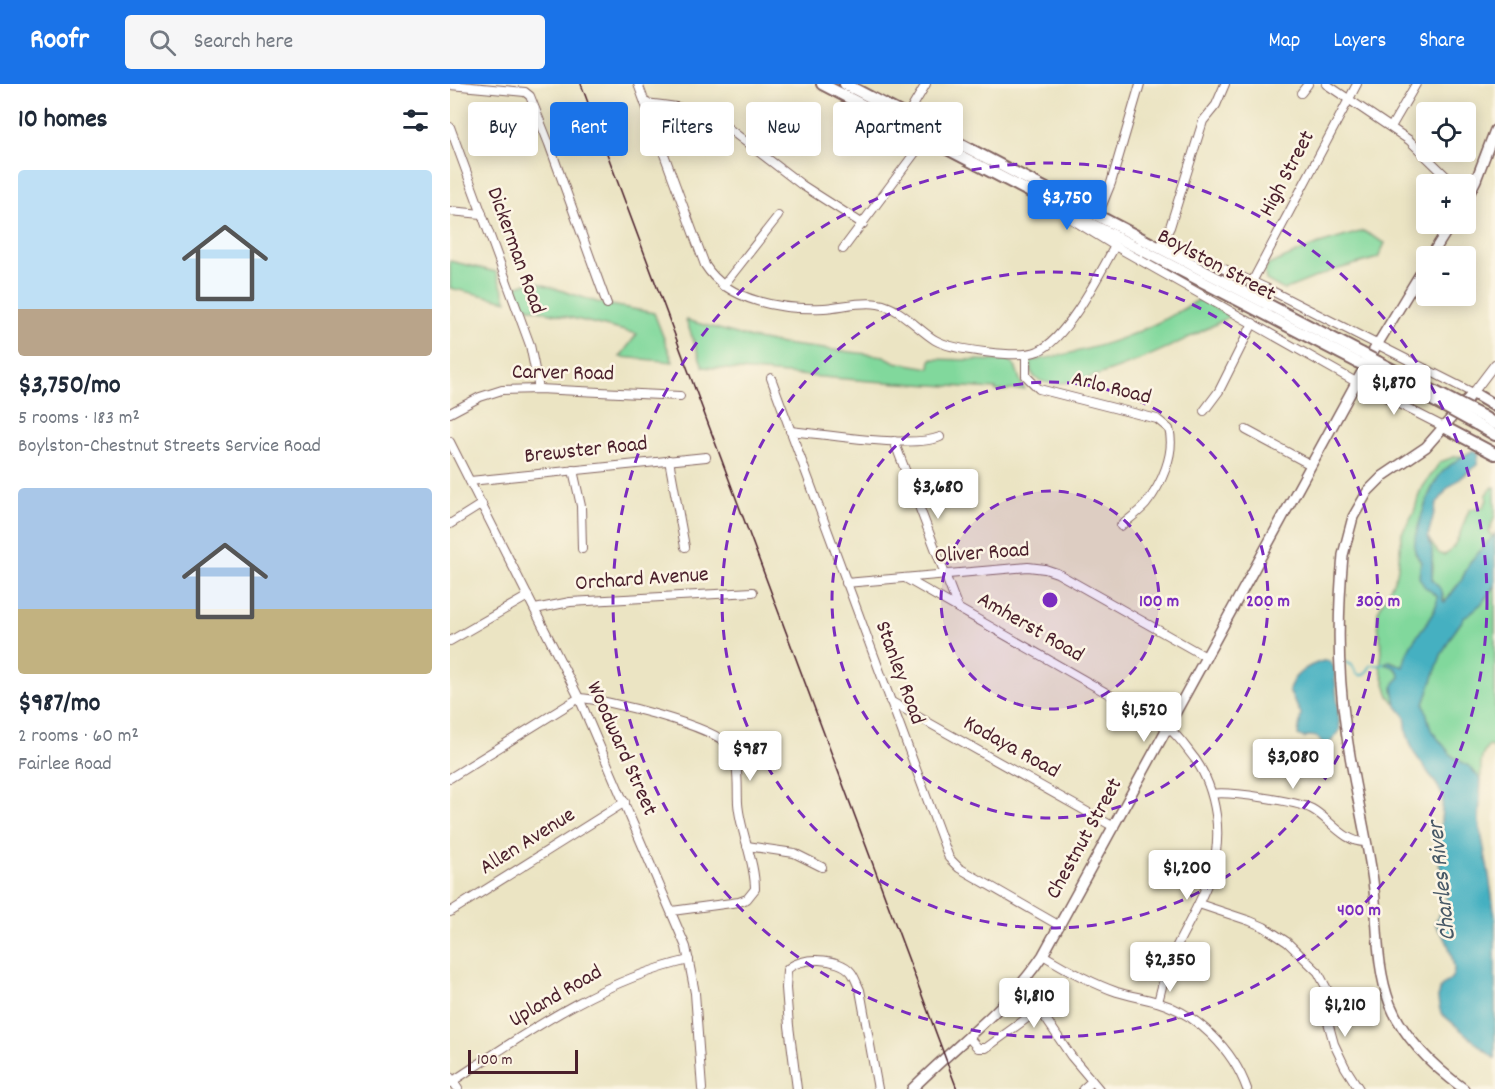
<!DOCTYPE html>
<meta charset="utf-8">
<style>
:root{--surface:#fff;--page:#f6f6f7;--text:#1f2937;--muted:#747a83;--accent:#1a73e8}
body{margin:0;font-family:Dekko,sans-serif;background:var(--page);color:var(--text);height:100vh;display:flex;flex-direction:column;font-size:22px;white-space:nowrap}
*{box-sizing:border-box;margin:0}
p{font-size:20px;color:var(--muted)}
.icon{flex:none;width:33px;height:33px;fill:none;stroke:currentColor;stroke-width:2;stroke-linecap:round;stroke-linejoin:round}
.map{position:relative;flex:1;overflow:hidden}
.details{display:flex;flex-direction:column;background:var(--surface);width:450px}
.details>*{flex:none}
.guide{position:absolute;left:18px;top:18px;width:570px;height:54px;display:flex;gap:12px}
.tools{position:absolute;left:966px;top:18px;display:grid;gap:12px}
.tools a{display:grid;place-items:center;width:60px;height:60px;border-radius:6px;background:var(--surface);box-shadow:0 3px 15px #0003;font-size:30px}
.scale{position:absolute;left:18px;bottom:15px;width:110px;box-sizing:border-box;padding-left:6px;border:3px solid #4a1f2b;border-top:0;font-size:16px;line-height:21px;white-space:nowrap;color:#4a1f2b;-webkit-text-stroke:4px #fcf5e5;paint-order:stroke}
.price{position:absolute;translate:-50% -51px;padding:0 14px;border-radius:6px;background:#fff;color:#222;font-size:20px;line-height:39px;filter:drop-shadow(0 2px 3px #0008)}
.price::after{content:'';position:absolute;left:50%;top:36px;width:18px;height:14px;margin-left:-9px;background:inherit;clip-path:polygon(0 0,100% 0,50% 100%)}
.price.on{background:var(--accent);color:#fff}
ul{padding:0;list-style:none}
li{display:grid;align-content:center;gap:12px;height:318px;padding:0 18px}
li span{display:grid;place-items:center;height:186px;border-radius:6px;color:#555}
li>.icon{margin-inline-start:auto}
span .icon{width:108px;height:108px;fill:#fffc;stroke-width:1}
li b{font-size:26px}
h2{display:flex;justify-content:space-between;align-items:center;height:72px;padding:0 18px;font-size:26px}
.tag{padding:0 21px;border-radius:6px;background:var(--surface);box-shadow:0 3px 15px #0003;font-size:21px;line-height:54px}
.tag.on{background:var(--accent);color:#fff}
header{display:flex;align-items:center;gap:36px;box-sizing:border-box;height:84px;padding:0 30px;background:var(--accent);color:#fff}
header strong{font-size:28px}
nav{display:flex;gap:33px;margin-inline-start:auto;font-size:21px}
.search{width:420px;height:54px;background:var(--page);display:flex;align-items:center;gap:15px;box-sizing:border-box;padding:0 21px;border-radius:6px;color:var(--muted);font-size:22px}
main{display:flex;flex:1;min-height:0}
.map>svg:first-child{display:block}
.green{fill:#81d89c;stroke:#667c64;stroke-width:1.5}
.water{fill:#44b0c1;stroke:#476876;stroke-width:1.5}
.lines{fill:none;stroke-linecap:round;stroke-linejoin:round}
.stream{stroke:#44b0c1;stroke-width:2}
.minor-casing{stroke:#826460;stroke-width:10}
.major-casing{stroke:#826460;stroke-width:12}
.highway-casing{stroke:#826460;stroke-width:14}
.minor{stroke:#fff;stroke-width:8}
.major{stroke:#fff;stroke-width:9}
.highway{stroke:#fff;stroke-width:10}
.tram{stroke:#4a1f2b;stroke-width:1.5}
.highway-bridge-casing{stroke:#826460;stroke-width:14;stroke-linecap:butt}
.highway-bridge{stroke:#fff;stroke-width:10}
.ring{fill:none;stroke:#7b2cbf;stroke-width:3;stroke-dasharray:10 8}
.labels{text-anchor:middle;dominant-baseline:central;stroke-width:5;stroke-linejoin:round;paint-order:stroke}
.street-label{font-size:22px;fill:#4a1f2b;stroke:#fcf5e5}
.water-label{font-size:24px;font-style:italic;fill:#485967;stroke:#fcf5e5}
.centre{fill:#7b2cbf;stroke:#fcf5e5;stroke-width:3}
.ring-label{font-size:18px;text-anchor:middle;font-weight:bold;fill:#7b2cbf;stroke:#fcf5e5;stroke-width:5;stroke-linejoin:round;paint-order:stroke}
</style>
<header>
<strong>Roofr</strong>
<div class="search"><svg class="icon" aria-label="search" viewBox="0 0 24 24"><circle cx="10" cy="10" r="6"/><path d="M15 15l6 6"/></svg>Search here</div>
<nav><a>Map</a><a>Layers</a><a>Share</a></nav>
</header>
<main>
<section class="details">
<h2>10 homes<svg class="icon" aria-label="filters" viewBox="0 0 24 24"><path d="M4 7h16M4 17h16"/><circle cx="9" cy="7" r="2"/><circle cx="15" cy="17" r="2"/></svg></h2>
<ul>
<li><span style="background:linear-gradient(#bfe0f5 75%,#b9a48a 0)"><svg class="icon" aria-label="home" viewBox="0 0 24 24"><path d="M3 11l9-7 9 7M6 9v11h12V9"/></svg></span><div><b>$3,750/mo</b><p>5 rooms · 183 m²</p><p>Boylston-Chestnut Streets Service Road</p></div></li>
<li><span style="background:linear-gradient(#a9c7e8 65%,#c2b280 0)"><svg class="icon" aria-label="home" viewBox="0 0 24 24"><path d="M3 11l9-7 9 7M6 9v11h12V9"/></svg></span><div><b>$987/mo</b><p>2 rooms · 60 m²</p><p>Fairlee Road</p></div></li>
</ul>
</section>
<div class="map">
<svg width="1045" height="1005" viewBox="0 0 1045 1005">
<rect width="100%" height="100%" fill="#fcf5e5"/>
<filter id="ink" filterUnits="userSpaceOnUse"><feTurbulence type="fractalNoise" baseFrequency=".0167" numOctaves="2"/><feDisplacementMap in="SourceGraphic" scale="12" xChannelSelector="R" yChannelSelector="G"/><feConvolveMatrix kernelMatrix="1 2 1 2 8 2 1 2 1" color-interpolation-filters="sRGB"/></filter>
<filter id="wash" filterUnits="userSpaceOnUse"><feTurbulence type="fractalNoise" baseFrequency=".008" numOctaves="4" result="noise"/><feDisplacementMap in="SourceGraphic" scale="24" xChannelSelector="R" yChannelSelector="G"/><feGaussianBlur stdDeviation="1.35" result="paint"/><feColorMatrix in="noise" values="0 0 0 0 0 0 0 0 0 0 0 0 0 0 0 0 0 1.4 0 .05"/><feComposite in="paint" operator="in"/></filter>
<g filter="url(#wash)">
<rect width="100%" height="100%" fill="#ebe4c3"/>
<g class="green">
<polygon points="913,147 935,159 928,174 881,187 834,206 816,196 815,189 818,181 866,161"/>
<polygon points="0,177 46,188 57,217 0,204"/>
<polygon points="82,197 150,219 204,229 223,278 170,273 187,250 73,222 66,203"/>
<path d="M 750,215 L 780,232 C 759,245 572,342 581,277 C 649,265 691,252 750,215 Z"/>
<path d="M 236,236 L 301,254 L 332,260 L 434,272 L 445,278 L 480,284 L 481,275 L 560,277 C 569,282 567,296 575,305 L 546,307 L 546,305 L 419,297 L 253,283 Z"/>
<path d="M 1006,372 L 1014,372 C 1007,378 997,382 992,389 C 974,409 969,444 965,469 L 971,478 C 966,500 973,498 987,512 C 990,527 968,548 961,561 C 957,568 955,576 953,583 L 941,577 L 934,580 C 942,581 949,584 950,593 C 938,605 946,609 946,621 L 939,612 L 930,583 L 932,566 L 928,540 L 928,527 L 947,490 L 952,449 L 964,428 L 970,407 L 990,378 Z"/>
<path d="M 1043,403 L 1045,403 L 1045,431 L 1039,448 L 1043,453 L 1020,478 L 1011,497 L 994,518 L 993,510 L 982,495 L 983,483 L 980,457 C 983,461 986,467 989,469 C 1004,480 1014,433 1020,425 L 1033,423 L 1037,416 L 1036,411 Z"/>
<path d="M 1045,502 L 1045,664 L 1039,662 C 1029,672 1031,682 1031,696 L 1020,683 L 1002,672 L 980,646 L 974,620 L 991,571 L 1002,551 L 1014,534 L 1031,520 Z"/>
</g>
<g class="water">
<path d="M 1024,366 L 1029,369 L 1027,381 L 997,405 L 986,421 L 978,452 L 982,466 L 982,495 L 992,507 L 993,517 L 995,518 L 1011,497 L 1020,478 L 1045,450 L 1045,502 L 1031,520 L 1014,534 L 1002,551 L 991,571 L 974,620 L 981,646 L 1002,672 L 1020,683 L 1031,696 L 1029,738 L 1039,791 L 1045,834 L 1045,975 L 991,929 C 980,894 1002,904 1004,887 C 1004,879 999,861 995,854 C 991,848 987,846 985,838 L 997,817 L 988,773 L 993,713 L 987,701 L 964,669 L 957,650 L 955,632 L 946,621 L 943,605 L 944,599 L 950,593 C 949,584 941,581 933,580 L 939,577 L 953,583 C 955,576 957,568 961,561 C 968,548 990,527 987,512 L 974,502 L 969,493 L 971,478 C 969,474 965,470 965,466 C 962,452 981,402 990,391 C 995,384 1015,370 1024,366 Z"/>
<path d="M 873,577 L 879,577 L 884,583 L 890,646 L 880,659 L 877,668 L 871,667 L 872,659 L 867,653 L 858,652 L 854,654 L 848,651 L 851,630 L 839,607 C 841,591 859,581 873,577 Z"/>
</g>
<g class="lines">
<path class="stream" d="M 895,578 L 902,581 L 907,590 C 916,594 917,587 921,581 L 931,581 L 934,580"/>
</g>
</g>
<g filter="url(#ink)">
<g class="lines">
<defs>
<g id="minor">
<path d="M 188,0 L 255,181 C 278,218 333,226 374,224 C 391,223 411,217 428,220 C 450,223 467,245 485,256 C 502,266 571,275 588,267 C 617,255 650,189 665,162"/>
<polyline points="775,0 766,21 753,37 720,143 710,163 737,168 816,204 1023,309 1045,280"/>
<polyline points="876,0 959,56 1004,100"/>
<polyline points="0,1 75,8 80,12 99,60 157,220"/>
<polyline points="851,9 858,0"/>
<path d="M 195,19 C 220,22 244,24 266,35 L 352,101 L 413,140"/>
<polyline points="457,32 476,0"/>
<polyline points="0,43 80,261 89,305"/>
<polyline points="941,43 966,0"/>
<polyline points="0,127 32,130"/>
<polyline points="648,131 661,99 690,0"/>
<polyline points="618,133 665,162 906,298 994,343"/>
<polyline points="393,165 476,54"/>
<polyline points="802,198 907,0"/>
<polyline points="273,202 328,132"/>
<path d="M 576,270 L 576,292 L 589,305 L 707,335 L 719,345 C 726,369 711,401 696,420 C 689,428 679,435 671,442"/>
<polyline points="321,294 499,774 509,784 610,842"/>
<polyline points="754,327 769,307 803,239"/>
<polyline points="0,329 30,313 52,306 89,305 230,312"/>
<polyline points="796,346 861,381"/>
<path d="M 340,347 C 375,350 461,365 490,353"/>
<polyline points="444,357 508,524"/>
<polyline points="0,358 129,614 236,863 245,909 252,1005"/>
<polyline points="219,376 235,463"/>
<polyline points="123,386 131,422 132,465"/>
<polyline points="20,397 256,373"/>
<polyline points="0,440 32,420"/>
<path d="M 455,494 L 718,644 C 729,652 736,664 745,675 C 757,692 763,710 766,731 C 774,789 744,824 721,874 C 715,888 712,903 708,918"/>
<polyline points="396,499 578,483 595,485 607,489 756,573"/>
<polyline points="85,525 120,518 303,508"/>
<polyline points="0,557 78,512"/>
<polyline points="440,617 664,743"/>
<path d="M 0,694 L 129,614 C 155,615 263,642 278,661 C 290,677 287,701 288,719 C 290,748 305,776 305,805 L 297,815 L 289,818 L 222,827"/>
<path d="M 762,710 C 778,707 847,717 862,725 C 880,735 894,759 916,758"/>
<polyline points="297,762 344,769 372,783"/>
<polyline points="749,820 800,837 814,843 837,858 868,888 877,905 878,938 884,960 895,983 909,1005"/>
<polyline points="0,828 175,718"/>
<path d="M 593,871 C 616,885 641,899 667,908 C 680,912 694,914 707,918 C 748,930 783,966 797,1005"/>
<polyline points="519,954 528,964 536,964 580,932 587,930 594,932 621,972 649,1005"/>
<polyline points="0,993 8,1005"/>
<path d="M 0,999 C 76,949 148,897 239,876"/>
<path d="M 347,1005 L 339,942 L 336,904 L 337,886 C 349,872 389,873 401,888 C 405,893 407,900 410,906 L 428,1005"/>
<polyline points="633,1005 642,997"/>
</g>
<g id="major">
<polyline points="1016,116 1026,96 1045,46"/>
<polyline points="981,172 1001,140"/>
<path d="M 462,1005 C 509,958 555,927 593,871 L 924,266 L 976,180"/>
<path d="M 1014,1005 C 984,983 954,955 940,920 C 924,878 929,833 922,790 C 914,739 901,689 895,638 C 887,583 888,526 893,471 L 903,433 L 918,407 L 933,392 L 976,363 L 1023,309"/>
</g>
<g id="highway">
<polyline points="372,0 907,278"/>
<polyline points="395,0 911,269"/>
<polyline points="928,278 993,312"/>
<polyline points="924,286 988,319"/>
<polyline points="1023,309 1045,322"/>
<polyline points="1032,332 1045,340"/>
<polyline points="1026,340 1045,351"/>
<polyline points="994,343 1045,370"/>
</g>
</defs>
<use href="#minor" class="minor-casing"/>
<use href="#major" class="major-casing"/>
<use href="#highway" class="highway-casing"/>
<use href="#minor" class="minor"/>
<use href="#major" class="major"/>
<use href="#highway" class="highway"/>
<polyline class="tram" points="131,0 507,1005"/>
<defs>
<g id="highway-bridge">
<polyline points="911,269 928,278"/>
<polyline points="907,278 924,286"/>
<polyline points="993,312 1032,332"/>
<polyline points="988,319 1026,340"/>
</g>
</defs>
<use href="#highway-bridge" class="highway-bridge-casing"/>
<use href="#highway-bridge" class="highway-bridge"/>
</g>
</g>
<circle cx="600" cy="516" r="109" fill="#7b2cbf" fill-opacity=".12"/>
<g class="ring">
<circle cx="600" cy="516" r="109"/>
<circle cx="600" cy="516" r="218"/>
<circle cx="600" cy="516" r="328"/>
<circle cx="600" cy="516" r="437"/>
</g>
<g class="labels">
<g class="street-label">
<text transform="translate(838 90) rotate(-62)">High Street</text>
<text transform="translate(65 167) rotate(70)">Dickerman Road</text>
<text transform="translate(766 182) rotate(28)">Boylston Street</text>
<text transform="translate(113 290) rotate(1)">Carver Road</text>
<text transform="translate(661 305) rotate(14)">Arlo Road</text>
<text transform="translate(136 367) rotate(-6)">Brewster Road</text>
<text transform="translate(532 470) rotate(-4)">Oliver Road</text>
<text transform="translate(192 496) rotate(-4)">Orchard Avenue</text>
<text transform="translate(580 544) rotate(30)">Amherst Road</text>
<text transform="translate(449 589) rotate(70)">Stanley Road</text>
<text transform="translate(561 664) rotate(29)">Kodaya Road</text>
<text transform="translate(171 665) rotate(66)">Woodward Street</text>
<text transform="translate(635 755) rotate(-61)">Chestnut Street</text>
<text transform="translate(78 758) rotate(-32)">Allen Avenue</text>
<text transform="translate(106 913) rotate(-30)">Upland Road</text>
</g>
<g class="water-label">
<text transform="translate(993 797) rotate(-96)">Charles River</text>
</g>
</g>
<circle cx="600" cy="516" r="9" class="centre"/>
<g class="ring-label">
<text x="709" y="522">100 m</text>
<text x="818" y="522">200 m</text>
<text x="928" y="522">300 m</text>
<text x="909" y="831">400 m</text>
</g>
</svg>
<div class="tools">
<a><svg class="icon" aria-label="locate" viewBox="0 0 24 24"><circle cx="12" cy="12" r="6"/><path d="M12 2v4M12 18v4M2 12h4M18 12h4"/></svg></a>
<a>+</a>
<a>−</a>
</div>
<div class="scale">100 m</div>
<b class="price on" style="left:617px;top:147px">$3,750</b>
<b class="price" style="left:944px;top:332px">$1,870</b>
<b class="price" style="left:488px;top:436px">$3,680</b>
<b class="price" style="left:694px;top:659px">$1,520</b>
<b class="price" style="left:300px;top:698px">$987</b>
<b class="price" style="left:843px;top:706px">$3,080</b>
<b class="price" style="left:737px;top:817px">$1,200</b>
<b class="price" style="left:720px;top:909px">$2,350</b>
<b class="price" style="left:584px;top:945px">$1,810</b>
<b class="price" style="left:895px;top:954px">$1,210</b>
<div class="guide">
<a class="tag">Buy</a>
<a class="tag on">Rent</a>
<a class="tag">Filters</a>
<a class="tag">New</a>
<a class="tag">Apartment</a>
</div>
</div>
</main>
